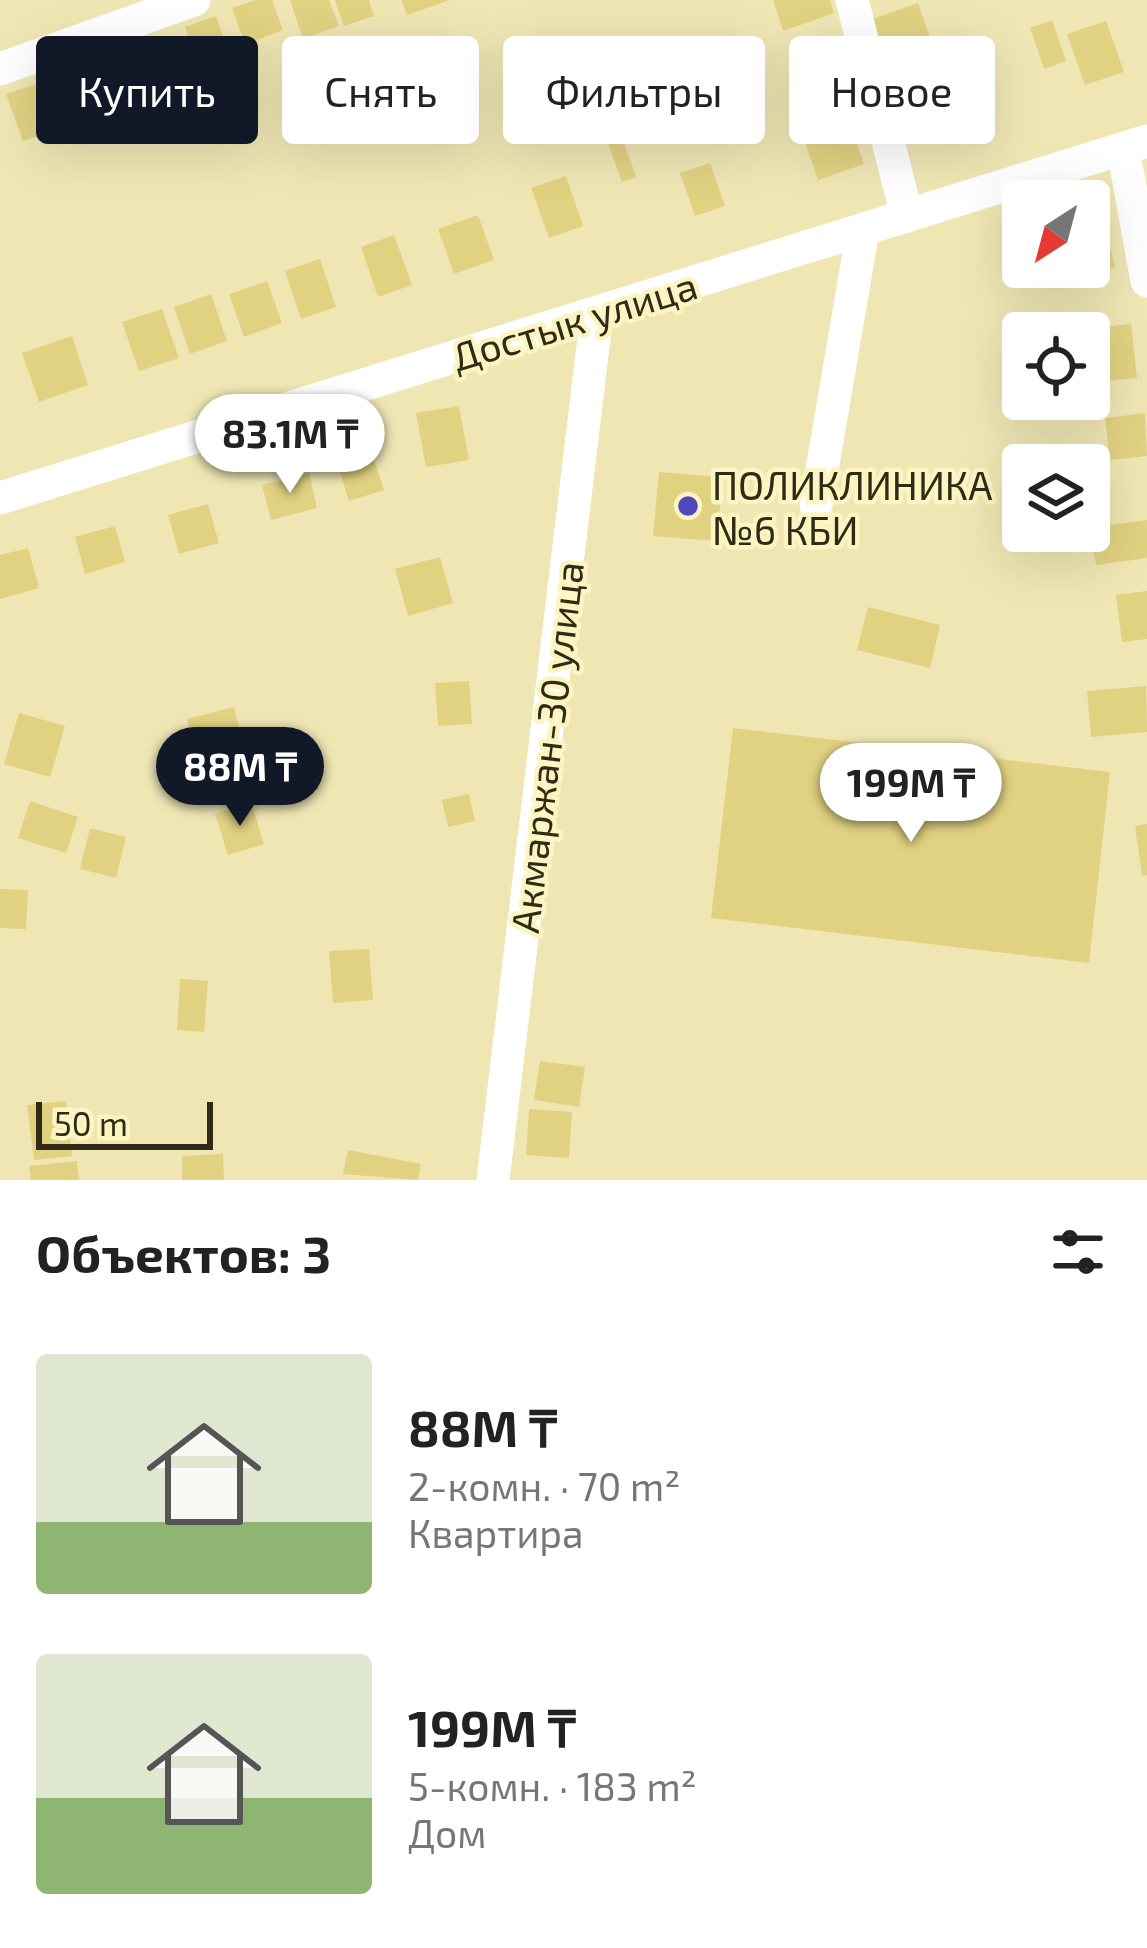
<!DOCTYPE html>
<html lang="ru">
<meta charset="utf-8">
<style>
:root{--surface:#fff;--page:#f2f2f2;--text:#222;--muted:#767676;--accent:#111827}
body{margin:0;font-family:"Exo 2",sans-serif;background:var(--page);color:var(--text);height:100vh;display:flex;flex-direction:column;font-size:45px;white-space:nowrap}
*{box-sizing:border-box;margin:0}
p{font-size:39px;color:var(--muted)}
.icon{flex:none;width:66px;height:66px;fill:none;stroke:currentColor;stroke-width:2;stroke-linecap:round;stroke-linejoin:round}
.map{position:relative;height:1180px;overflow:hidden}
.panel{display:flex;flex-direction:column;background:var(--surface);flex:1}
.panel>*{flex:none}
.guide{position:absolute;left:36px;top:36px;width:1077px;height:108px;display:flex;gap:24px}
.needle{width:78px;rotate:216deg}
.tools{position:absolute;left:1002px;top:180px;display:grid;gap:24px}
.tools a{display:grid;place-items:center;width:108px;height:108px;border-radius:12px;background:var(--surface);box-shadow:0 12px 48px #0002;font-size:60px}
.scale{position:absolute;left:36px;bottom:30px;width:177px;box-sizing:border-box;padding-left:12px;border:6px solid #2f2b17;border-top:0;font-size:33px;line-height:42px;white-space:nowrap;color:#2f2b17;-webkit-text-stroke:9px #fcf4c1;paint-order:stroke}
.price{position:absolute;translate:-50% -102px;padding:0 27px;border-radius:42px;background:#fff;color:#222;font-size:39px;line-height:78px;filter:drop-shadow(0 3px 6px #0008)}
.price::after{content:'';position:absolute;left:50%;top:72px;width:36px;height:27px;margin-left:-18px;background:inherit;clip-path:polygon(0 0,100% 0,50% 100%)}
.price.on{background:var(--accent);color:#fff}
ul{padding:0;list-style:none}
li{display:flex;align-items:center;gap:36px;height:300px;padding:0 36px}
li span{display:grid;place-items:center;flex:none;width:336px;height:240px;border-radius:12px;color:#555}
li>.icon{margin-inline-start:auto}
span .icon{width:144px;height:144px;fill:#fffc;stroke-width:1}
li b{font-size:51px}
h2{display:flex;justify-content:space-between;align-items:center;height:144px;padding:0 36px;font-size:51px}
.tag{padding:0 42px;border-radius:12px;background:var(--surface);box-shadow:0 12px 48px #0002;font-size:42px;line-height:108px}
.tag.on{background:var(--accent);color:#fff}
.map>svg:first-child{display:block}
.building{fill:#e1d282}
.lines{fill:none;stroke-linecap:round;stroke-linejoin:round}
.minor{stroke:#fff;stroke-width:33}
.poi-dot{fill:#4f49c0;stroke:#fcf4c1;stroke-width:4.5}
.labels{text-anchor:middle;dominant-baseline:central;stroke-width:9;stroke-linejoin:round;paint-order:stroke}
.street-label{font-size:39px;fill:#2f2b17;stroke:#fcf4c1}
.poi-label{font-size:39px;fill:#2f2b17;stroke:#fcf4c1;text-anchor:start}
</style>
<div class="map">
<svg width="1147" height="1180" viewBox="0 0 1147 1180">
<rect width="100%" height="100%" fill="#efe6b4"/>
<g class="building">
<polygon points="256,0 272,0 283,30 245,44 232,8"/>
<polygon points="290,0 329,0 339,26 303,39"/>
<polygon points="335,0 369,0 374,16 344,26"/>
<polygon points="401,0 447,0 447,1 407,15"/>
<polygon points="773,0 830,0 834,13 783,31"/>
<polygon points="918,3 933,46 887,62 872,19"/>
<polygon points="216,16 232,63 201,74 185,27"/>
<polygon points="1052,20 1066,61 1044,69 1030,28"/>
<polygon points="1106,21 1124,72 1085,85 1067,34"/>
<polygon points="161,38 178,85 139,99 122,51"/>
<polygon points="92,63 107,108 70,120 55,75"/>
<polygon points="937,63 949,97 904,113 892,79"/>
<polygon points="39,83 56,130 23,141 6,94"/>
<polygon points="849,121 864,164 818,180 803,136"/>
<polygon points="623,139 636,177 622,182 608,144"/>
<polygon points="710,163 725,206 695,216 680,173"/>
<polygon points="566,176 583,226 549,238 531,188"/>
<polygon points="478,215 494,260 454,274 438,229"/>
<polygon points="1105,221 1115,268 1063,278 1060,267 1089,267 1089,224"/>
<polygon points="394,235 412,285 378,297 361,247"/>
<polygon points="320,259 336,307 301,319 285,271"/>
<polygon points="267,281 282,323 244,337 229,294"/>
<polygon points="211,294 227,341 190,354 174,307"/>
<polygon points="162,309 179,358 139,371 122,322"/>
<polygon points="1131,324 1137,378 1089,383 1089,333 1075,330"/>
<polygon points="72,336 88,385 39,402 22,353"/>
<polygon points="459,406 469,460 426,467 416,413"/>
<polygon points="1145,413 1147,456 1110,460 1105,418"/>
<polygon points="368,442 384,490 349,501 334,453"/>
<polygon points="659,472 722,477 717,541 653,536"/>
<polygon points="309,473 317,508 271,520 262,485"/>
<polygon points="208,504 219,543 179,554 168,515"/>
<polygon points="1147,520 1147,558 1096,565 1090,528"/>
<polygon points="115,526 125,562 85,574 75,537"/>
<polygon points="28,548 39,588 0,599 0,555"/>
<polygon points="440,557 453,603 408,616 395,569"/>
<polygon points="1147,591 1147,639 1122,642 1116,595"/>
<polygon points="868,607 940,625 930,668 857,650"/>
<polygon points="469,681 472,724 438,726 435,683"/>
<polygon points="1146,686 1147,732 1091,737 1087,691"/>
<polygon points="234,707 246,756 199,767 187,719"/>
<polygon points="19,713 65,726 50,777 4,764"/>
<polygon points="733,728 1110,772 1089,963 711,918"/>
<polygon points="469,794 475,821 448,827 442,800"/>
<polygon points="30,801 78,817 66,853 18,838"/>
<polygon points="251,802 264,844 228,855 215,814"/>
<polygon points="1147,824 1147,875 1142,876 1135,826"/>
<polygon points="90,828 126,837 116,878 80,869"/>
<polygon points="0,889 28,890 26,929 0,928"/>
<polygon points="369,949 373,1000 333,1003 329,951"/>
<polygon points="180,979 208,981 204,1032 177,1030"/>
<polygon points="540,1061 585,1067 579,1107 534,1100"/>
<polygon points="66,1101 72,1156 34,1160 27,1105"/>
<polygon points="529,1109 572,1112 569,1158 526,1155"/>
<polygon points="348,1150 421,1164 418,1180 343,1174"/>
<polygon points="223,1154 224,1180 182,1180 182,1156"/>
<polygon points="77,1161 79,1180 31,1180 29,1166"/>
</g>
<g class="lines">
<g class="minor">
<polyline points="852,0 907,216"/>
<polyline points="0,69 194,0"/>
<polyline points="1123,149 1147,281"/>
<polyline points="0,498 1147,141"/>
<polyline points="816,505 863,230"/>
<polyline points="493,1180 597,313"/>
</g>
</g>
<circle class="poi-dot" cx="688" cy="506" r="12"/>
<g class="labels">
<g class="street-label">
<text transform="translate(574 320) rotate(-17)">Достык улица</text>
<text transform="translate(546 747) rotate(-83)">Акмаржан-30 улица</text>
</g>
<g class="poi-label">
<text x="712" y="484">ПОЛИКЛИНИКА<tspan x="712" dy="45">№6 КБИ</tspan></text>
</g>
</g>
</svg>
<div class="tools">
<a><svg class="needle" viewBox="-14 -14 28 28"><path d="M0-13l5 13h-10z" fill="#e53935"/><path d="M0 13l5-13h-10z" fill="#767676"/></svg></a>
<a><svg class="icon" aria-label="locate" viewBox="0 0 24 24"><circle cx="12" cy="12" r="6"/><path d="M12 2v4M12 18v4M2 12h4M18 12h4"/></svg></a>
<a><svg class="icon" aria-label="layers" viewBox="0 0 24 24"><path d="M12 4l9 5-9 5-9-5zM3 14l9 5 9-5"/></svg></a>
</div>
<div class="scale">50 m</div>
<b class="price" style="left:290px;top:496px">83.1M ₸</b>
<b class="price on" style="left:240px;top:829px">88M ₸</b>
<b class="price" style="left:911px;top:845px">199M ₸</b>
<div class="guide">
<a class="tag on">Купить</a>
<a class="tag">Снять</a>
<a class="tag">Фильтры</a>
<a class="tag">Новое</a>
</div>
</div>
<section class="panel">
<h2>Объектов: 3<svg class="icon" aria-label="filters" viewBox="0 0 24 24"><path d="M4 7h16M4 17h16"/><circle cx="9" cy="7" r="2"/><circle cx="15" cy="17" r="2"/></svg></h2>
<ul>
<li><span style="background:linear-gradient(#dfe7d0 70%,#8fb573 0)"><svg class="icon" aria-label="home" viewBox="0 0 24 24"><path d="M3 11l9-7 9 7M6 9v11h12V9"/></svg></span><div><b>88M ₸</b><p>2-комн. · 70 m²</p><p>Квартира</p></div></li>
<li><span style="background:linear-gradient(#dfe7d0 60%,#8fb573 0)"><svg class="icon" aria-label="home" viewBox="0 0 24 24"><path d="M3 11l9-7 9 7M6 9v11h12V9"/></svg></span><div><b>199M ₸</b><p>5-комн. · 183 m²</p><p>Дом</p></div></li>
</ul>
</section>
